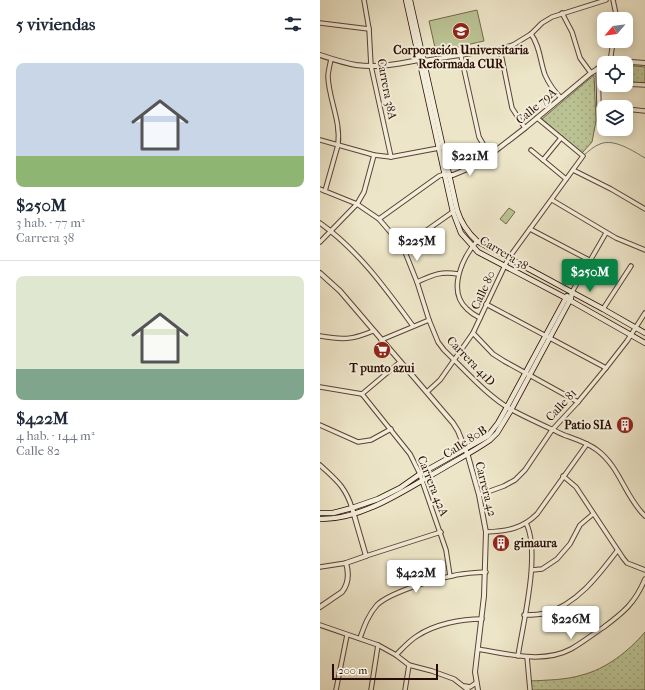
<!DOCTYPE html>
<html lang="es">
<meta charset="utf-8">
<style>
:root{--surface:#fff;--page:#f2f2f3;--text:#1f2937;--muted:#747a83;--line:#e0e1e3;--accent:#0b8043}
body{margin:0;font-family:"IM FELL French Canon",serif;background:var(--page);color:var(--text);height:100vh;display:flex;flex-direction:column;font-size:15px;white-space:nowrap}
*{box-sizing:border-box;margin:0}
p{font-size:13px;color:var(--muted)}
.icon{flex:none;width:22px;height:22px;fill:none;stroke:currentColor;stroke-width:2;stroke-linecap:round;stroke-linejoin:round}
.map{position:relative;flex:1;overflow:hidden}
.side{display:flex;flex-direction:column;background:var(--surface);width:320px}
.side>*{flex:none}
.needle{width:26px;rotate:242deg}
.controls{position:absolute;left:277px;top:12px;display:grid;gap:8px}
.controls a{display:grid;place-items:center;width:36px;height:36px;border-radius:8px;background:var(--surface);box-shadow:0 2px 10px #0003;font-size:20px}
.scale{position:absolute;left:12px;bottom:10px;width:106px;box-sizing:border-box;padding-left:4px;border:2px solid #290c01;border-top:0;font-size:11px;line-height:14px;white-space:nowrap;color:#290c01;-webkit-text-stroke:3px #f3eedb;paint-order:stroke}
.price{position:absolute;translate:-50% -34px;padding:0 9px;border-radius:4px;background:#fff;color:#222;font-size:13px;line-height:26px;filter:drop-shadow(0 1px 2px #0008)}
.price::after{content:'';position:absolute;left:50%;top:24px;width:12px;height:9px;margin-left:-6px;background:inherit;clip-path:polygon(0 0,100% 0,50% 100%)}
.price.active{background:var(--accent);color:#fff}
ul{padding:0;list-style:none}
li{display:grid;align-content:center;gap:8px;height:212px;padding:0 16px}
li+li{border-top:1px solid var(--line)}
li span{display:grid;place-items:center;height:124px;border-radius:8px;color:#555}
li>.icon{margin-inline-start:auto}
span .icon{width:72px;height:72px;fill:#fffc;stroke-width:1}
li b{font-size:17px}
h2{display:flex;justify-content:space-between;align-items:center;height:48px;padding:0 16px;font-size:17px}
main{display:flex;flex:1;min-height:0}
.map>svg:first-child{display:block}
.green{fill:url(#green-dots);stroke:#72684a}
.pitch{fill:#bbc394;stroke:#72684a}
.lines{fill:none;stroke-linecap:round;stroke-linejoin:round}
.stream{stroke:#6c776c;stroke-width:1}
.minor-casing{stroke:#5a4233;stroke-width:5.5}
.tertiary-casing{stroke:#5a4233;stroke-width:6}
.secondary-casing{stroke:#290c01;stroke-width:6}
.minor{stroke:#f3eedb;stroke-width:3.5}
.tertiary{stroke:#f3eedb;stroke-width:4}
.secondary{stroke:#f3eedb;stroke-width:4.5}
.labels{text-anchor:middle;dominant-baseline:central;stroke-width:4;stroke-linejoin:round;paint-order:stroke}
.poi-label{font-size:12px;font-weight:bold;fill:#290c01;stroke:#f3eedb}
.street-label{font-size:12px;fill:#290c01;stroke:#f3eedb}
</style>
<main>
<section class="side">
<h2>5 viviendas<svg class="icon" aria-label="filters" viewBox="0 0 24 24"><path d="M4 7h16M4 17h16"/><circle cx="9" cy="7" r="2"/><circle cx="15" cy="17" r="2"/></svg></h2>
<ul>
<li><span style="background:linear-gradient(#c9d6e8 75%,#8fb573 0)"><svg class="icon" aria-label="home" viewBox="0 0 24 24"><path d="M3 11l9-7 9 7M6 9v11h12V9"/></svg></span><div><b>$250M</b><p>3 hab. · 77 m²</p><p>Carrera 38</p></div></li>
<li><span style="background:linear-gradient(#dfe7d0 75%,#7fa58c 0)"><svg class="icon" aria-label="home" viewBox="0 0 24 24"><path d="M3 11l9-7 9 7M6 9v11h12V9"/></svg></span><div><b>$422M</b><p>4 hab. · 144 m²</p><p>Calle 82</p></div></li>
</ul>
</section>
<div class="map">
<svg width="325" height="690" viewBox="0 0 325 690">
<defs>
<pattern id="green-dots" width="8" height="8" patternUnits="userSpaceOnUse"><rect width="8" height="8" fill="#bbc394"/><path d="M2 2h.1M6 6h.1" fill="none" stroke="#a1a67e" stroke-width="1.8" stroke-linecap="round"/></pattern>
</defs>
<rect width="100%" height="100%" fill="#ede5c8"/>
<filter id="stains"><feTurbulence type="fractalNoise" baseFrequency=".005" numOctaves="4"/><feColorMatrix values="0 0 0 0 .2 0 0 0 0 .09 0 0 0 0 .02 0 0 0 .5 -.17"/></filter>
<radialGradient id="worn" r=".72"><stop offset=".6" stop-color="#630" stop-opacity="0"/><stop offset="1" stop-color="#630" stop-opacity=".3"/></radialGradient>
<g class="green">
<polygon points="306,65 325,67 325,83 306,82"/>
<polygon points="274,75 276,121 272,142 262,153 222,119"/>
<path d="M 325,632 L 325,690 L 212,690 L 210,681 C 227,680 246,680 262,675 C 286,669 309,651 325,632 Z"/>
</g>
<g class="pitch">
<polygon points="157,10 164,41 116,52 109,21"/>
<polygon points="189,208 195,212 186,224 180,219"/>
</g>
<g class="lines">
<path class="stream" d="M 264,155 C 269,151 274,146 280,144 C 294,138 313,151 325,158"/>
<defs>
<g id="minor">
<polyline points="44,0 49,29 51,66 71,157"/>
<polyline points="293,0 297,19"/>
<polyline points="242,13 252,32 260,58 271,73"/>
<polyline points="0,23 49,29"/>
<path d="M 211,34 C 220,46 220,61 225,75 C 229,84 234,91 241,98"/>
<polyline points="180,49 192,108 205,128"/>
<polyline points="141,56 159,137 170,156"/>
<polyline points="102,61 180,49 193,45 211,34 222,23 232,17 286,0"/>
<polyline points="290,63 293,41"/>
<polyline points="278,68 279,106 287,107"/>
<polyline points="306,84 325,85"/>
<polyline points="306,109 325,111"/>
<polyline points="0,140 54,155 71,157 119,148"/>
<polyline points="211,150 246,179"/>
<polyline points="223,160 241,138"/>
<polyline points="253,170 291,189 325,209"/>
<path d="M 0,189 L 37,204 L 59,219 L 83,247 L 97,282 L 109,320 L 118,342 L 124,350 C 145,370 167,396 192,410 C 209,419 227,427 244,435 C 255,439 268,443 277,450 C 300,467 305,497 325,516"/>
<path d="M 5,191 L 18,145 C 21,121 9,100 8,77 C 8,71 10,65 11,59"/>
<polyline points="232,200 296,238 325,250"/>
<polyline points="59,219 119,176 125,174"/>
<path d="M 0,223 C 38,250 66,289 93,326"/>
<polyline points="210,229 271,261"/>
<path d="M 157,241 C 142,258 127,291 147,309 C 151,313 156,316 160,318"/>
<polyline points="0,242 37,204 44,192 54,155"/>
<polyline points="83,247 134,211"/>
<path d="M 97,282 C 113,275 120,271 138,274"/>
<polyline points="252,292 286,233"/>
<polyline points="166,304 286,368"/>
<polyline points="283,309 311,266"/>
<polyline points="153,333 173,354 184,361 258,402"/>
<path d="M 0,336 C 22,340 32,340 53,331"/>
<polyline points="61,340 109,320"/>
<polyline points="0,387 42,394"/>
<polyline points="107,392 120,380 153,333 188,259 263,156 217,118"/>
<polyline points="42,394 90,454 99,472 126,550 130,576"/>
<polyline points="42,394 80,362"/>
<polyline points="0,425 38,442 51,440 71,429"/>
<path d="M 0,465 C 16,480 25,486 32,508"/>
<polyline points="243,476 256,487 303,558 307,563 325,570"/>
<polyline points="159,495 184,486 195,480 205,470 232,430 258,402 286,368 307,341 325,313"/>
<path d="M 166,532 C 187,531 202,529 217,514 L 267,444"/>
<polyline points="46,556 121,532"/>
<polyline points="0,567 26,563"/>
<polyline points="212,570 222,569 237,559 250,544 260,525 273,514"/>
<path d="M 204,615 C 211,615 219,615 226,613 C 257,604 278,576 297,551"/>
<polyline points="0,625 58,645 76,655 89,665 112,671 134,679 148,690"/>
<path d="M 40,638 C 44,627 48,615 57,605 C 69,593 114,579 132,576 C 143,573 154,573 166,572"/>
<path d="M 158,649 C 187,654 223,664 251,649 C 262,643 273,634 284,627 C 304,612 315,603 325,579"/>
<path d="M 76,655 C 83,648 89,641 97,636 C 115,624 141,619 162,619"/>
<path d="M 198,656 C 203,623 221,552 206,523"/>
<polyline points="207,657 210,690"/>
<polyline points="145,686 150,687 156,683"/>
<polyline points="16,690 27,635"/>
<polyline points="51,690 58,645"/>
<polyline points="85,690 89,665"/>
</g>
<g id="tertiary">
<path d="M 0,55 C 12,59 24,63 36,65 C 58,68 78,64 99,60"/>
<polyline points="293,63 311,62 325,63"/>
<polyline points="127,175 133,175 157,165 205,128 271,73 284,65"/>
<polyline points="0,273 20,291 133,423 138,431 148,456 159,495 166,532 164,596 155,672 158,690"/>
<path d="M 0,607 L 22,592 C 29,583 29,573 26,563 L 46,556 L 32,508"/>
</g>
<g id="secondary">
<polyline points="86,0 133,212 141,233 158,252 244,297 325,343"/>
<path d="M 90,0 L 137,210 C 141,223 147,232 157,241 L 283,309 L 325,333"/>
<polyline points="0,513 13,513 32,508 58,499 80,488 100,474 168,436 178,423 187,407 247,296"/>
<path d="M 0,519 C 42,520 85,490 120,470 C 137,460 154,451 170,440 L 177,433 L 191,410 L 251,298 L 252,292"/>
</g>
</defs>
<use href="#minor" class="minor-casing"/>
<use href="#tertiary" class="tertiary-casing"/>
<use href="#secondary" class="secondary-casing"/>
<use href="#minor" class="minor"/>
<use href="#tertiary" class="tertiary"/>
<use href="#secondary" class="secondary"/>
</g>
<defs>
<symbol id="university-disc" viewBox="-11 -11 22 22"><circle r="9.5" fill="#8f2418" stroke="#f3eedb"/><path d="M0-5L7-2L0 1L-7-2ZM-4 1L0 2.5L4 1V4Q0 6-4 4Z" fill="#fff"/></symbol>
<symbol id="supermarket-disc" viewBox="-11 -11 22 22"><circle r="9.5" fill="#8f2418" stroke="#f3eedb"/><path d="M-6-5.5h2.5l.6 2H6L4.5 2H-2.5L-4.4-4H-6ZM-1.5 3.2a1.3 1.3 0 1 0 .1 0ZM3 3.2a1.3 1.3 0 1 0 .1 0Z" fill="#fff"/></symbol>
<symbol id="building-disc" viewBox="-11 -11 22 22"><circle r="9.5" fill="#8f2418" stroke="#f3eedb"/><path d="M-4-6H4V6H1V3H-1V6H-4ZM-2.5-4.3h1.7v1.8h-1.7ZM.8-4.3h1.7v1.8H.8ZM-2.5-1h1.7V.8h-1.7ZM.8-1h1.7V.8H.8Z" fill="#fff"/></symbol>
</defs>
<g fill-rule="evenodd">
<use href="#university-disc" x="131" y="21" width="20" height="20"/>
<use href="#supermarket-disc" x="52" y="340" width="20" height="20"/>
<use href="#building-disc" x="295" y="415" width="20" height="20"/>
<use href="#building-disc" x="171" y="533" width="20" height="20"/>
</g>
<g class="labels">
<g class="poi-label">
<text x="141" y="50">Corporación Universitaria<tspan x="141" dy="14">Reformada CUR</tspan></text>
<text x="62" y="368">T punto azui</text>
<text x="292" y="425" text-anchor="end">Patio SIA</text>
<text x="194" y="543" text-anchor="start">gimaura</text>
</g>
<g class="street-label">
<text transform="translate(67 89) rotate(79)">Carrera 38A</text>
<text transform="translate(216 106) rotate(-40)">Calle 79A</text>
<text transform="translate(184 253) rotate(31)">Carrera 38</text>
<text transform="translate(163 290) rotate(-65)">Calle 80</text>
<text transform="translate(151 361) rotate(46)">Carrera 41D</text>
<text transform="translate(241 405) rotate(-47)">Calle 81</text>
<text transform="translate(145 442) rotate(-33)">Calle 80B</text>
<text transform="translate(113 486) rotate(68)">Carrera 42A</text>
<text transform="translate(166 489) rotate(76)">Carrera 42</text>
</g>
</g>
<rect width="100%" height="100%" filter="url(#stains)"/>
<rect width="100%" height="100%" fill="url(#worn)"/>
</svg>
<div class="controls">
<a><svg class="needle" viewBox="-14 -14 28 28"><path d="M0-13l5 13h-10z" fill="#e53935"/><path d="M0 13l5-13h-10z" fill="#747a83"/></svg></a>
<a><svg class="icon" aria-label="locate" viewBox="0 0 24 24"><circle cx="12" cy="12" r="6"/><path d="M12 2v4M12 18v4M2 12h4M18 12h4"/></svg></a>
<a><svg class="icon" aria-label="layers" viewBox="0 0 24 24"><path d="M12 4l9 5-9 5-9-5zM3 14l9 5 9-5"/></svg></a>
</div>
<div class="scale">200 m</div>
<b class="price" style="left:150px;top:177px">$221M</b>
<b class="price" style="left:97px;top:262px">$225M</b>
<b class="price active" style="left:270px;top:293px">$250M</b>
<b class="price" style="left:96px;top:594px">$422M</b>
<b class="price" style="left:251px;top:640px">$226M</b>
</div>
</main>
